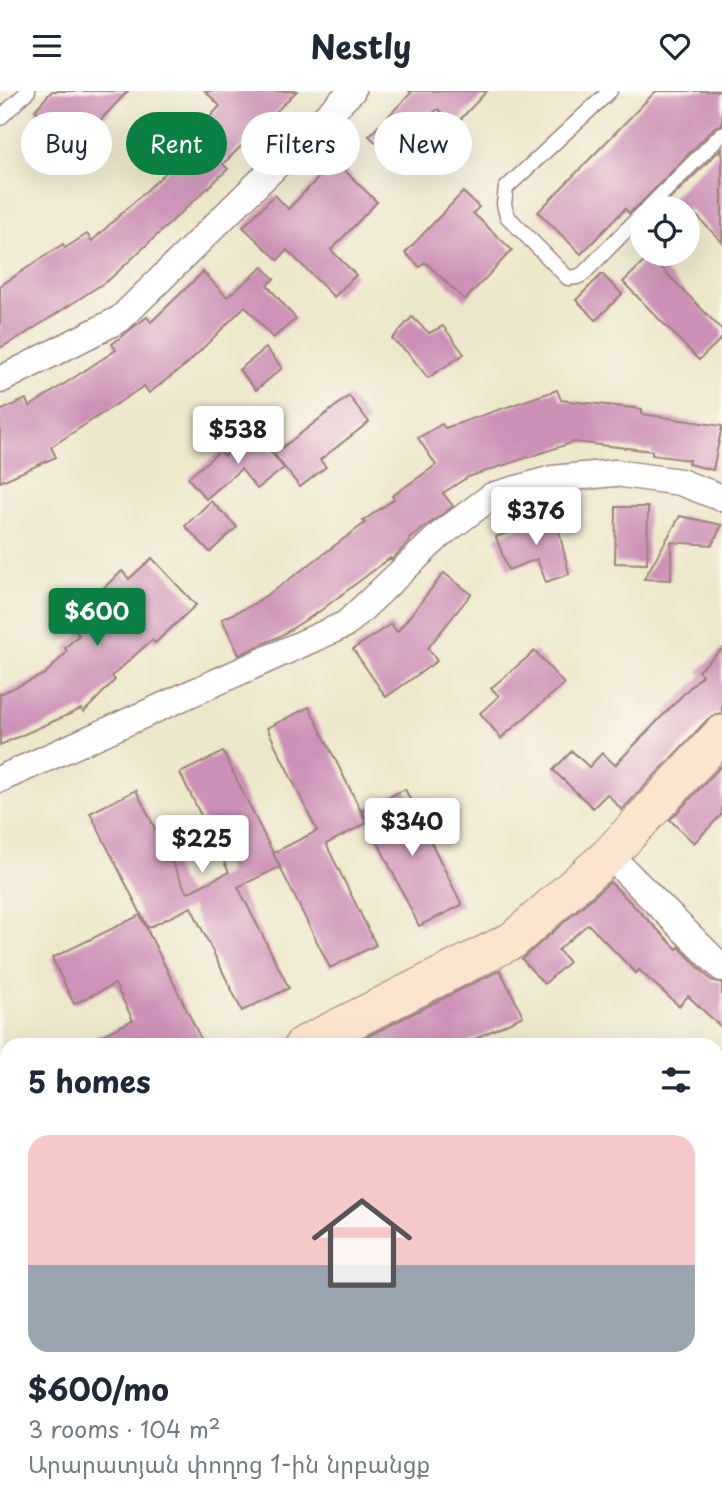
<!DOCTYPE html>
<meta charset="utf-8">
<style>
:root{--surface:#fff;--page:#f6f6f7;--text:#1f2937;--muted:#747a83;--line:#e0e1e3;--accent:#0b8043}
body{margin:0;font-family:"Playpen Sans","Noto Sans Armenian",sans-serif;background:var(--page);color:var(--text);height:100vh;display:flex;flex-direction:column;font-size:26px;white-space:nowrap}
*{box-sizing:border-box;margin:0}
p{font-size:23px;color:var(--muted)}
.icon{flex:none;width:38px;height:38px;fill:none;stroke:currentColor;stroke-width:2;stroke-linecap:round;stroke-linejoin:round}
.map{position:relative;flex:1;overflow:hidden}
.drawer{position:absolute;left:0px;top:947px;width:723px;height:471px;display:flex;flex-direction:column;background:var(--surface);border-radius:21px 21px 0 0;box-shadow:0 7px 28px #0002}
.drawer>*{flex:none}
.top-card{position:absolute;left:21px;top:21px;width:681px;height:63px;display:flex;gap:14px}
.tools{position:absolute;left:630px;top:105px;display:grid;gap:14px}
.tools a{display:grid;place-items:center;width:70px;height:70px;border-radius:50%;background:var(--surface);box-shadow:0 7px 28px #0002;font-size:35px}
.price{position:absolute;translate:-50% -60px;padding:0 16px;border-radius:7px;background:#fff;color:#222;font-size:23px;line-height:46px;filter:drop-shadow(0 2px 4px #0008)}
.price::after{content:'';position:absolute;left:50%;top:42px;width:21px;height:16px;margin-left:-10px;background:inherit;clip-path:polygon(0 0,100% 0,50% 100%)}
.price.active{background:var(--accent);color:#fff}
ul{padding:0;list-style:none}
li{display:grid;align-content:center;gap:14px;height:371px;padding:0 28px}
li+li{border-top:2px solid var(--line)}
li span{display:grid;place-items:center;height:217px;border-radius:21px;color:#555}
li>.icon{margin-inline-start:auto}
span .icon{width:126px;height:126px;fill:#fffc;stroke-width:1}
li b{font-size:30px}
h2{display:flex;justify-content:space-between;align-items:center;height:84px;padding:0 28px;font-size:30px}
.pill{padding:0 24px;border-radius:32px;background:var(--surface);box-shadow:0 7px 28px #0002;font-size:24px;line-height:63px}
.pill.active{background:var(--accent);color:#fff}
header{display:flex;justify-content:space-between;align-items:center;height:91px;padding:0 28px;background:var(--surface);font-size:32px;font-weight:700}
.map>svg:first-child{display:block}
.building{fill:#cd90b7}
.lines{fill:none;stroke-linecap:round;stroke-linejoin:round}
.lane-casing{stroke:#9c837b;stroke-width:17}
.street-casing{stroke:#9c837b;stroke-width:29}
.secondary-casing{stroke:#9c837b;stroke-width:39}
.lane{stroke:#fff;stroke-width:14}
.street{stroke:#fff;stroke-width:26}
.secondary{stroke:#fce5cf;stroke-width:37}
.rail{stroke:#4a1f2b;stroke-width:5}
</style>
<header><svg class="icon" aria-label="menu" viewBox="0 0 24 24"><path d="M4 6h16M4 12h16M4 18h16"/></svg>Nestly<svg class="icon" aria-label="heart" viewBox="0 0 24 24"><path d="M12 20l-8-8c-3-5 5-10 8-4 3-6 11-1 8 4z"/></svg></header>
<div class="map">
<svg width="722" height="1417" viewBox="0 0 722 1417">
<rect width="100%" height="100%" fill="#fbf7ec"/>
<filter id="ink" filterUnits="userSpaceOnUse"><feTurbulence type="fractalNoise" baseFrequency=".0143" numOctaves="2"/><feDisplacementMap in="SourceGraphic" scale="14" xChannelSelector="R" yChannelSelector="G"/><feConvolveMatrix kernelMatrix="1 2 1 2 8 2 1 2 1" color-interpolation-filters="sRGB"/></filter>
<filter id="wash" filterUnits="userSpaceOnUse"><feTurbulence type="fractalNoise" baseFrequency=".00686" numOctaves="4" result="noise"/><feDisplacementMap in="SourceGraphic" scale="28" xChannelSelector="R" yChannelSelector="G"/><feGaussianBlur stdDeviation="1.57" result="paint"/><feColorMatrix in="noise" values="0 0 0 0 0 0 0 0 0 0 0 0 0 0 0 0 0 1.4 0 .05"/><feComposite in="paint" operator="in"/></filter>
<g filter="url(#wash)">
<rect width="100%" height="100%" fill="#ede7cb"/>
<g id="blocks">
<g class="building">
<polygon points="52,0 128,0 75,56 35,19"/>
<polygon points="205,0 297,0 223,73 228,78 110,188 25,243 0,257 0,195 63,153 65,157 87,143 92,150 174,74 148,47 173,22 194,43 220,15"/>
<polygon points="409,0 487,0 455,34 438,18 433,22 405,51 415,60 401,75 369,45 411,2"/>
<polygon points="656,0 722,0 722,34 715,36 639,114 629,122 625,118 581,163 538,121"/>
<polygon points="722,57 722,151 689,117 661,117"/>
<polygon points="335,70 377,111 331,159 356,184 334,206 287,159 278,169 243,136 275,104 288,118"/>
<polygon points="463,101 479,116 473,122 512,159 465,209 425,171 420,176 405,162"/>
<polygon points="650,165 722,239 722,247 699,269 623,191"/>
<polygon points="263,176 274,188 267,194 296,228 273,247 245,215 187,273 149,302 144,295 51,356 56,366 0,391 0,320 26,308 29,316 116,259 112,253 147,226 151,231 203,181 227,206"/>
<polygon points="602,183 622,203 596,229 576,209"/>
<polygon points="412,226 429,242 443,235 464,263 428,287 409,263 392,248"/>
<polygon points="266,257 282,277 256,299 239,279"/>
<polygon points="557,299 561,309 642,318 642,323 722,335 713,379 688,373 689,369 652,364 652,360 574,351 468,386 443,402 453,415 409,448 410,450 391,469 390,467 320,520 280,545 239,564 222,528 250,515 279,496 365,432 363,430 394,408 392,405 436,374 418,347 442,333 445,337"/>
<polygon points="349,305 369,331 320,369 326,376 300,396 274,363"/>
<polygon points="254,340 284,377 257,398 241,378 206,408 188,387 220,360 224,365"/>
<polygon points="211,410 237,436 210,461 185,435"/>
<polygon points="616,416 648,416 647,473 615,472"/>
<polygon points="555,422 569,483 546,491 537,468 508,479 496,446"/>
<polygon points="680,425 722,434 712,454 671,451 671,489 644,488"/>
<polygon points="152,467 196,514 155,552 152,549 112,585 115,589 84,621 81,618 0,654 0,603 45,583 67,561 65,557 79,544 61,525 81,507 86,513 122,480 129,488"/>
<polygon points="444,482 471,503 428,557 437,570 386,606 353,558 391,533 397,541"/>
<polygon points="722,558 722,623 715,623 707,629 622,719 607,703 593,717 553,679 572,660 589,676 602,662 615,674 702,584 698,580"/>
<polygon points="535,560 564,593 501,647 480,622 499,605 491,597"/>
<polygon points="309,616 367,732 326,753 376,854 330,877 273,762 317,740 267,637"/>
<polygon points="223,661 280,776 238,796 289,897 242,920 191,816 148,837 90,722 136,699 187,802 229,781 180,682"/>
<polygon points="722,674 722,723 694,752 670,729"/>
<polygon points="405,698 462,814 419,835 362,719"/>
<polygon points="610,791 677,858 679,856 711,889 722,892 722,937 688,905 679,915 639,879 636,882 588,833 558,859 569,871 544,893 522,868"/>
<polygon points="140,824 204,954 82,954 133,929 115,893 74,913 52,867"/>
<polygon points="500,879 523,925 462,954 350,954"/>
</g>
</g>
</g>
<g filter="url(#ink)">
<use href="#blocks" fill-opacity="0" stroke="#9c837b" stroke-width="2"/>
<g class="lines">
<defs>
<g id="lane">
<polyline points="610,0 506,97 504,113 507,125 568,187 577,186 583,183 642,123"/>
<polyline points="0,27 28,0"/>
<polyline points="648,117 722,43"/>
<polyline points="303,1410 312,1417"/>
<polyline points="285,1417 291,1410"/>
</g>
<g id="street">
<polyline points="0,289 120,228 352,0"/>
<polyline points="0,688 346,533 440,444 492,405 552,388 615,382 680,391 722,407"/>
<polyline points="609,764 722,877"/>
<polyline points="634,1417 640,1410"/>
</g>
<g id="secondary">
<polyline points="303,954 513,849 609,764 722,643"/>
<polyline points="0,1122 7,1128"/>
<polyline points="524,1410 531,1417"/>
</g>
</defs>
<use href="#lane" class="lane-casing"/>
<use href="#street" class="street-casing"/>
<use href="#secondary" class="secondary-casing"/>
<use href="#lane" class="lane"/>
<use href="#street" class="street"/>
<use href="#secondary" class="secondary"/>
<g class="rail">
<polyline points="0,1296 7,1294"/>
<polyline points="421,1410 427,1417"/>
</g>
</g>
</g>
</svg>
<div class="tools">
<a><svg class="icon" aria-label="locate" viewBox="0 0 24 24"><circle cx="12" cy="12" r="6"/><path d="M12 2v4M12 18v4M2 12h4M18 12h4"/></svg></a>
</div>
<b class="price" style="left:238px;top:375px">$538</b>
<b class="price" style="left:536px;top:456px">$376</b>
<b class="price active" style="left:97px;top:557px">$600</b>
<b class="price" style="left:412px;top:767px">$340</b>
<b class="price" style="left:202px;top:784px">$225</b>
<div class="top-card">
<a class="pill">Buy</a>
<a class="pill active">Rent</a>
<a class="pill">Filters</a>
<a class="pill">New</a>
</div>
<section class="drawer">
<h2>5 homes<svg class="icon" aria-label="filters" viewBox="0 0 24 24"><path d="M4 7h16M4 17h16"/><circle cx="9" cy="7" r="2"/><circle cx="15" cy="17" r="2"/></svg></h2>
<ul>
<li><span style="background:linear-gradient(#f6c9c9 60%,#9aa5b1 0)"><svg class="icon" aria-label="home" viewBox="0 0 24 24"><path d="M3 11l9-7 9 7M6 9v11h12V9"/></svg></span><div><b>$600/mo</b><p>3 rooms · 104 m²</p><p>Արարատյան փողոց 1-ին նրբանցք</p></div></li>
</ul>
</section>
</div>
